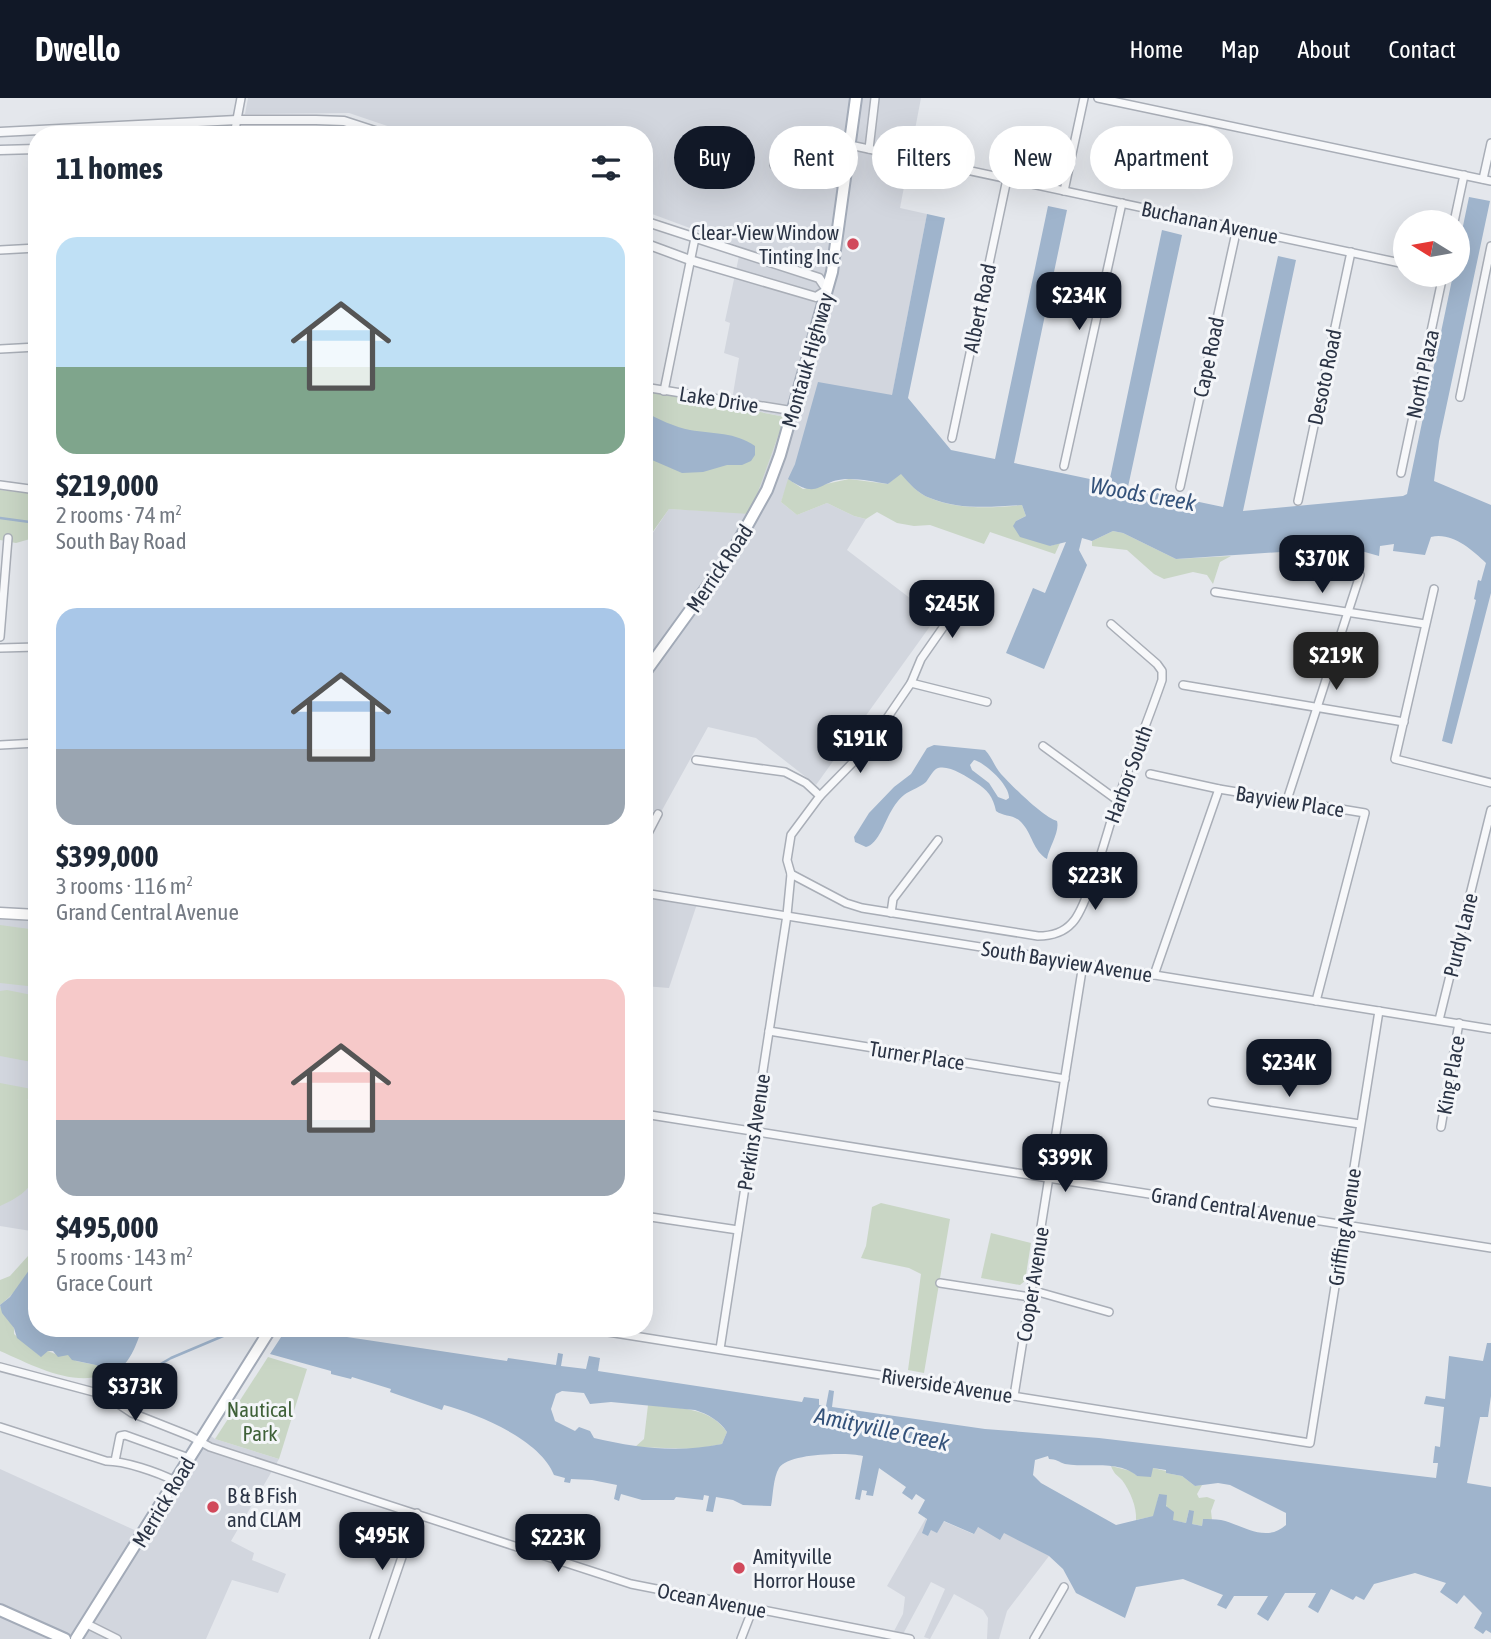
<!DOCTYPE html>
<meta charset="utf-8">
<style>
:root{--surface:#fff;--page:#f6f6f7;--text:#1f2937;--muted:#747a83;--accent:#111827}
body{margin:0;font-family:"Asap Condensed",sans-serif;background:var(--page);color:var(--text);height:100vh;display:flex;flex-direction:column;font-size:26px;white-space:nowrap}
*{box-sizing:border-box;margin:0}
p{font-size:23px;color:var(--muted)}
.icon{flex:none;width:38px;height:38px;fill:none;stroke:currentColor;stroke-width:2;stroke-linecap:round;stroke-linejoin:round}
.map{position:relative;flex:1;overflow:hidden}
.side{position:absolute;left:28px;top:28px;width:625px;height:1211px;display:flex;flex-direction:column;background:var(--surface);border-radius:28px;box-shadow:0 7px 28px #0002}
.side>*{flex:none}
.guide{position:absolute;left:674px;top:28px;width:665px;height:63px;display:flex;gap:14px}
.needle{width:46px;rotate:281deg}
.buttons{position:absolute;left:1393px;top:112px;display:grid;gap:14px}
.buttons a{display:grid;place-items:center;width:77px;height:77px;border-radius:50%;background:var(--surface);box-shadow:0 7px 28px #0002;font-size:35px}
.price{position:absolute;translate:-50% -60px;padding:0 16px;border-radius:14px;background:var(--accent);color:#fff;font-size:23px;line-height:46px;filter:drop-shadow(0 2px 4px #0008)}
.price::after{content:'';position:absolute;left:50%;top:42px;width:21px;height:16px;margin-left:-10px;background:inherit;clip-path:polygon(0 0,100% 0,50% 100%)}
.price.active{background:#222;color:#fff}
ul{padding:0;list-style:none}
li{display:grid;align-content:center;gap:14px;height:371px;padding:0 28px}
li span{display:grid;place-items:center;height:217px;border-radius:21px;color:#555}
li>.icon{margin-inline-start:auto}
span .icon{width:126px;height:126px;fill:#fffc;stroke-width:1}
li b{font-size:30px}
h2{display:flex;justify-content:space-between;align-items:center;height:84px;padding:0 28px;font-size:30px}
.tag{padding:0 24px;border-radius:32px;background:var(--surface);box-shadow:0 7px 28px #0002;font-size:24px;line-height:63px}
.tag.active{background:var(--accent);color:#fff}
header{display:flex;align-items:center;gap:42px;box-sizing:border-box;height:98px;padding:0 35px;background:var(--accent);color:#fff}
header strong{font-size:33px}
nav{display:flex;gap:38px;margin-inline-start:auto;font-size:24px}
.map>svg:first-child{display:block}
.built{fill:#d2d6de}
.green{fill:#c9d6c5}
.water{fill:#9fb4cc;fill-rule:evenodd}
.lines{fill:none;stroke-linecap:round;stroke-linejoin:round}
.stream{stroke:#9fb4cc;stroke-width:2.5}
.minor-casing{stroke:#a9aeb7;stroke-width:10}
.tertiary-casing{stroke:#a9aeb7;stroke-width:11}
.secondary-casing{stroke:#a9aeb7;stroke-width:13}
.primary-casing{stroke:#a3abb8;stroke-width:14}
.minor{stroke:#f7f8fa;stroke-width:7}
.tertiary{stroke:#f7f8fa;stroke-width:8}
.secondary{stroke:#fff;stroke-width:10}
.primary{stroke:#fff;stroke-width:10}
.poi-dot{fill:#d1495b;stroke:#f4f6f9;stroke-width:2.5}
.labels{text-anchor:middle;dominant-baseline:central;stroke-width:6;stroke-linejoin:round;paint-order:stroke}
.street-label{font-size:21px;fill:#2b3445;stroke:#f4f6f9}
.poi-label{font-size:21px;fill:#2b3445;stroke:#f4f6f9;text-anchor:start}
.park-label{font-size:21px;fill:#3f6138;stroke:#f4f6f9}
.water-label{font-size:23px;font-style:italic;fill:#34527a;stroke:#f4f6f9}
</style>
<header>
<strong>Dwello</strong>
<nav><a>Home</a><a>Map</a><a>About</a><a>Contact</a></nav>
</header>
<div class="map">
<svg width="1491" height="1541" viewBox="0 0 1491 1541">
<rect width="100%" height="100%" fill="#e4e7ec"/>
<g class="built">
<polygon points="248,0 921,0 900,110 927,116 892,298 795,366 781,404 797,417 827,405 854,418 866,421 847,452 936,520 816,687 756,640 708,629 661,714 644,712 644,448 669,411 750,415 785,319 731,308 739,260 724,255 730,225 725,223 741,149 644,113 644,37 414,37 349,15 245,16"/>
<polygon points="644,792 699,800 669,890 644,888"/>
<polygon points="0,820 37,821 37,1134 0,1128"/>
<polygon points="203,1332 215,1341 279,1361 231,1443 254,1455 252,1462 286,1476 278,1495 232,1482 206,1541 0,1541 0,1371 141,1435"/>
<polygon points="926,1420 928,1438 931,1432 943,1423 973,1436 977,1429 1004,1434 1049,1458 1007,1513 999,1541 987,1541 988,1520 983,1512 954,1496 930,1541 924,1539 945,1491 931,1484 902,1538 893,1535 903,1516 905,1499 887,1488"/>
</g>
<g class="green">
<polygon points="644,291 785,319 750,416 669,411 644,446"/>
<path d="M 901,375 C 909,385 918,396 930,400 C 958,412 993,410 1022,407 L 1026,418 L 1016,423 L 1050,448 L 1060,445 L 1055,456 L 990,434 L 984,446 L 930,427 L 914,428 L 897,425 L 877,414 L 866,421 L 854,418 L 827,405 L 797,417 L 781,404 L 788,381 L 803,391 L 849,381 L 888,386 Z"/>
<polygon points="0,392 37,396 37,439 16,445 0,442"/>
<polygon points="1113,433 1123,435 1176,461 1231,458 1220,464 1213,486 1207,477 1193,474 1164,481 1154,476 1127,452 1092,448 1092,443"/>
<polygon points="0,827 37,832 37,889 0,885"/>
<polygon points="7,892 37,898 37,965 0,958 0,893"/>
<path d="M 0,985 L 37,992 L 37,1003 L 27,1001 L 37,1011 L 37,1077 C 29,1093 16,1101 0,1108 Z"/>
<polygon points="881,1105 950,1121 924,1275 908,1272 921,1176 909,1170 861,1160 866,1148 872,1109"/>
<polygon points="991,1135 1031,1145 1025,1183 1020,1187 981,1180"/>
<path d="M 37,1148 C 37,1170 18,1193 0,1207 L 0,1182 L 10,1178 Z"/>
<path d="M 0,1208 L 14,1230 L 14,1236 L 40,1258 L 48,1253 L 60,1258 L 68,1256 L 76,1263 L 96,1267 L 113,1275 C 72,1290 37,1269 0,1253 Z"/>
<polygon points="268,1259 307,1271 279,1361 215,1341"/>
<path d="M 648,1307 C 676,1310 709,1308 727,1334 L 722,1346 L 696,1351 L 635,1349 L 644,1341 Z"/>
<path d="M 1111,1368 L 1131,1373 L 1137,1378 L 1153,1370 L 1166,1373 L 1166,1375 L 1182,1378 L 1195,1388 L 1202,1387 L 1197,1396 L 1199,1400 L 1207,1399 L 1215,1402 L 1211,1413 L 1212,1422 L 1203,1421 L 1202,1428 L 1192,1426 L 1189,1412 L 1186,1425 L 1172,1422 L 1165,1404 L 1159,1396 L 1154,1418 L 1136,1422 C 1137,1409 1130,1393 1122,1382 C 1117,1377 1114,1376 1111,1368 Z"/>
</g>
<g class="water">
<path d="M 1469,99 L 1490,103 L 1439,343 L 1434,383 L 1491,407 L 1491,495 L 1452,646 L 1442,643 L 1476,502 L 1474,501 L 1478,482 L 1481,483 L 1486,465 C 1471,451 1452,434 1431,439 L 1425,457 L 1393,453 L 1394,446 L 1380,448 L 1379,458 L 1347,449 L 1327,447 L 1325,451 L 1176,461 L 1123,435 L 1113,433 L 1092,443 L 1082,440 L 1079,452 L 1087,467 L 1044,571 L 1006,555 L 1033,490 L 1045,495 L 1066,444 L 1050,448 L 1020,439 L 1013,428 L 1016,423 L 1026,418 L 1022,407 C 992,409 958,412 930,400 C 918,396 909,385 901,376 L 888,386 C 876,384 862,381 849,381 C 817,381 821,404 788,381 L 795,366 L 818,284 L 892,297 L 927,116 L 945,120 L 908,300 L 951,352 L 995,361 L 1048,108 L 1067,112 L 1014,365 L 1109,385 L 1162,132 L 1182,137 L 1128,389 L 1223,409 L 1278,158 L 1296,162 L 1243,413 L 1403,398 L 1407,396 L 1453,177 L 1458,177 L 1458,152 Z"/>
<path d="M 644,313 C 657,321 675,329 690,332 C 714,336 735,334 755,348 L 755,357 L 751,363 L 742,367 L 727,367 L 703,374 L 682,375 L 652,362 L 644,361 Z"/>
<path d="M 934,647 L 985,652 C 992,659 994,668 1001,676 C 1011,687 1044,720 1057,723 C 1060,734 1049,749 1047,761 C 1033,753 1032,735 1021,724 C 1013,716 1004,719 996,713 C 993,699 988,692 975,684 C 966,678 946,665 936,671 C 932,674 929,680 926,684 C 912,695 905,691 893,710 C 885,722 879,746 866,749 L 855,744 L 854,739 L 869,715 L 894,689 L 911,676 L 927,650 ZM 974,662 C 986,665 1010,688 1009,700 L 1006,702 L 998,699 L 989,685 L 972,672 L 970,667 Z"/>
<path d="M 37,1161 L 37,1230 L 142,1230 C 137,1246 129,1268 113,1275 L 96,1267 L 72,1262 L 68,1257 L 58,1259 L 53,1253 L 48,1253 L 41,1259 L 17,1240 L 14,1230 L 2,1215 L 0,1207 L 10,1199 Z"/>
<path d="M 287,1230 L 507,1263 L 508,1260 L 556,1267 L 558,1255 L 563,1256 L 561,1268 L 586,1271 L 589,1258 L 600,1260 L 598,1273 L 802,1304 L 804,1299 L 819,1301 L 819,1307 L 826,1308 L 829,1292 L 834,1293 L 832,1309 L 985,1331 L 1099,1340 L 1436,1380 L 1438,1365 L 1433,1365 L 1435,1348 L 1440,1349 L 1444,1309 L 1424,1306 L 1426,1298 L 1445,1301 L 1449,1258 L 1483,1263 L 1487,1245 L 1491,1245 L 1491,1298 L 1488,1319 L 1480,1319 L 1467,1385 L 1491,1389 L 1491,1535 L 1486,1532 L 1483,1536 L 1474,1530 L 1482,1515 L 1464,1497 L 1457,1506 L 1440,1494 L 1446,1485 L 1415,1475 L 1374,1486 L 1364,1502 L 1356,1498 L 1353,1502 L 1331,1491 L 1318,1515 L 1308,1509 L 1316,1495 L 1285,1495 L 1268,1523 L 1257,1516 L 1268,1498 L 1234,1498 L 1226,1511 L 1217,1507 L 1223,1497 L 1183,1481 L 1136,1489 L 1125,1520 L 1076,1495 L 1063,1471 L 1049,1458 L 1004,1435 L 1000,1442 L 978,1429 L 974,1436 L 944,1423 L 937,1435 L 931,1432 L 928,1438 L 922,1435 L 927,1421 L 918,1415 L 925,1402 L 916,1396 L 912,1402 L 902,1395 L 906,1389 L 879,1370 L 873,1398 L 866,1397 L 867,1393 L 862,1392 L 860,1402 L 855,1401 L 863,1358 C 847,1354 788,1355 779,1370 C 773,1380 773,1398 771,1408 L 743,1407 L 733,1402 L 716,1399 L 713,1414 L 706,1413 L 709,1398 L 704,1397 L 703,1402 L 676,1399 L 674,1402 L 642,1402 L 621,1396 L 619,1403 L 614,1401 L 617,1387 L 592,1382 L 571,1381 L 570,1385 L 564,1384 L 565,1380 L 554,1377 C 541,1342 478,1316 444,1307 L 442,1312 L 390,1294 L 391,1291 L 352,1279 L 351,1281 L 331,1276 L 331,1273 L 270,1256 ZM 562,1293 L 584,1295 L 590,1306 L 611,1304 L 695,1312 C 708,1316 720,1323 727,1334 L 722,1346 C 679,1355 636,1350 594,1340 L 590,1333 L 579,1329 L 575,1333 L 555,1323 L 551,1311 L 556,1296 ZM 1048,1358 L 1049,1361 C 1056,1361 1059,1364 1065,1366 C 1088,1370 1119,1362 1137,1378 L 1151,1379 L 1153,1370 L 1166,1372 L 1166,1375 L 1182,1378 L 1195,1388 L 1218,1385 L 1230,1387 L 1286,1415 L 1286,1427 C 1265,1446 1241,1426 1221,1422 C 1215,1421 1209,1421 1203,1421 L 1202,1428 L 1192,1426 L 1194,1413 L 1189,1412 L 1186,1425 L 1173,1422 L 1174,1414 L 1166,1408 L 1167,1397 L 1159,1396 L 1153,1418 L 1116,1427 L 1041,1385 L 1033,1377 L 1035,1362 Z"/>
</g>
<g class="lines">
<g class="stream">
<polyline points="0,420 37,425"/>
<polyline points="253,1230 256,1232"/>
<polyline points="120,1271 135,1278 140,1278 171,1260 242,1230"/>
</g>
<defs>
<g id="minor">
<polyline points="1098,0 1491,83"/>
<polyline points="234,37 241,0"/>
<polyline points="850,47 1405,166"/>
<polyline points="869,51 875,0"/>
<polyline points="774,67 845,87"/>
<polyline points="1483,81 1491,45"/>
<polyline points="1064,93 1084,0"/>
<polyline points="1454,124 1464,77"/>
<polyline points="0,152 37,150"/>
<polyline points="0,251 37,249"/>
<polyline points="644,289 794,313"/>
<polyline points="664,293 695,140"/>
<polyline points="1460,299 1491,148"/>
<polyline points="952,340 1007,81"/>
<polyline points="1064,368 1122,105"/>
<polyline points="1401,375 1443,177"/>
<polyline points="0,387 37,392"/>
<polyline points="1180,389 1237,130"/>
<polyline points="1298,403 1351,154"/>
<polyline points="921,487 957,511"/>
<polyline points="1434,491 1395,661 1491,685"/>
<polyline points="1215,494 1425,526"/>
<polyline points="0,539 8,440"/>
<polyline points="0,550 37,549"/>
<polyline points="911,585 921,561 972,488"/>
<polyline points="1183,587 1404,624"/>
<polyline points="0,647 37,645"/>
<polyline points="1043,648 1117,702"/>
<polyline points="696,662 785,674 806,685 820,698"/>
<polyline points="1150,676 1219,691 1365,715 1316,903"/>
<polyline points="1287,702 1360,477"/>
<polyline points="644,743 658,716"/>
<path d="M 791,776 L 846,805 L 862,810 L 1038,838 C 1051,838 1063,835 1072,825 C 1088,809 1108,730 1117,704 C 1131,663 1148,623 1162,582 L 1162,573 L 1157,566 L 1111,526"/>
<polyline points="644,795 1491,931"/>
<polyline points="891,815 893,801 938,742"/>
<polyline points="1154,877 1219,691"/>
<polyline points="1439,922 1491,712"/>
<polyline points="769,933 1065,981"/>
<polyline points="1212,1004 1360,1026"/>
<polyline points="644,1016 1491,1150"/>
<polyline points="1441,1029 1459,925"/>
<polyline points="644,1118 738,1132"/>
<polyline points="940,1185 1030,1199"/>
<polyline points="1031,1192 1109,1214"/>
<polyline points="583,1230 1310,1345 1379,913"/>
<polyline points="720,1251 787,817 791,776 787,762 791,737 820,698 866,651 911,585 987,604"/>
<polyline points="0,1269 105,1297 132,1315 190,1338 210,1349 631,1486 910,1541"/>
<polyline points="1014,1298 1083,866"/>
<path d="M 0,1329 L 106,1363 C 125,1363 157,1374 175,1383"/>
<polyline points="115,1363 120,1338 125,1337 189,1360"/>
<polyline points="85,1525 117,1541"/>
<polyline points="374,1541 417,1415"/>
<polyline points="741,1541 753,1510"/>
<polyline points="1034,1541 1064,1489"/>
</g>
<g id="tertiary">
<polyline points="0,34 237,22 316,22 344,23 387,37"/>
<polyline points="0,52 37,51"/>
<polyline points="644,123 819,180 827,192 816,199 690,162 644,145"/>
</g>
<polyline id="secondary" points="0,815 37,817"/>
<g id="primary">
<polyline points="644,576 733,453 767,392 780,357 832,174 856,0"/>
<polyline points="0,1512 65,1541"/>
<polyline points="76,1541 271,1230"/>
</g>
</defs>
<use href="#minor" class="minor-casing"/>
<use href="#tertiary" class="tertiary-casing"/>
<use href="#secondary" class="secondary-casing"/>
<use href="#primary" class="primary-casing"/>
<use href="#minor" class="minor"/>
<use href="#tertiary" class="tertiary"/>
<use href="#secondary" class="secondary"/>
<use href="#primary" class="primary"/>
</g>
<g class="poi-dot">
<circle cx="853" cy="146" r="7"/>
<circle cx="213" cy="1409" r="7"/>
<circle cx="739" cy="1470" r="7"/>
</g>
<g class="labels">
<g class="street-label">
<text transform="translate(1210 124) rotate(12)">Buchanan Avenue</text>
<text transform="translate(979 210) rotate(-78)">Albert Road</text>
<text transform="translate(1208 259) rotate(-78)">Cape Road</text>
<text transform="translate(807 262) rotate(-74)">Montauk Highway</text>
<text transform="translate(1422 276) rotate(-78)">North Plaza</text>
<text transform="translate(1324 279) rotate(-78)">Desoto Road</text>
<text transform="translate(719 301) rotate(9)">Lake Drive</text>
<text transform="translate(719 470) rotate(-56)">Merrick Road</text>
<text transform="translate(1128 676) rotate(-70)">Harbor South</text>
<text transform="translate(1290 703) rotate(9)">Bayview Place</text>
<text transform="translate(1460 837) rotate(-76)">Purdy Lane</text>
<text transform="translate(1067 863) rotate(9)">South Bayview Avenue</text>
<text transform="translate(917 957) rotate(9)">Turner Place</text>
<text transform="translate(1450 977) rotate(-80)">King Place</text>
<text transform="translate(753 1034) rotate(-81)">Perkins Avenue</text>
<text transform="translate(1234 1109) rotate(9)">Grand Central Avenue</text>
<text transform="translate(1344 1129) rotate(-81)">Griffing Avenue</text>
<text transform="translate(1032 1186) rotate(-81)">Cooper Avenue</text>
<text transform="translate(947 1287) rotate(9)">Riverside Avenue</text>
<text transform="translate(163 1404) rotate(-59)">Merrick Road</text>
<text transform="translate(712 1502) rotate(11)">Ocean Avenue</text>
</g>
<g class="poi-label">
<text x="839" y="134" text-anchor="end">Clear-View Window<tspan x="839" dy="24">Tinting Inc</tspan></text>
<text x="227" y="1397">B &amp; B Fish<tspan x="227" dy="24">and CLAM</tspan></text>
<text x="753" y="1458">Amityville<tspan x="753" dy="24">Horror House</tspan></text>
</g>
<g class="park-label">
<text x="260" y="1311">Nautical<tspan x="260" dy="24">Park</tspan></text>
</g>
<g class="water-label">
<text transform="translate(1143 396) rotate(10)">Woods Creek</text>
<text transform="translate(882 1331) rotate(12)">Amityville Creek</text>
</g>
</g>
</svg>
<div class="buttons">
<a><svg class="needle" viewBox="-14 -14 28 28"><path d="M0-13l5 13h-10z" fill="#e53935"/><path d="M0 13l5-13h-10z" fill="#747a83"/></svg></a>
</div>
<b class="price" style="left:1079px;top:234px">$234K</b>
<b class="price" style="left:1322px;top:497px">$370K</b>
<b class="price" style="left:952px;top:542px">$245K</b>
<b class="price active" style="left:1336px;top:594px">$219K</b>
<b class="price" style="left:860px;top:677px">$191K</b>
<b class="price" style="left:1095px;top:814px">$223K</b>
<b class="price" style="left:1289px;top:1001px">$234K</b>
<b class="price" style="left:1065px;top:1096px">$399K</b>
<b class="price" style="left:135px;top:1325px">$373K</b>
<b class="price" style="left:382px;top:1474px">$495K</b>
<b class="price" style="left:558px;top:1476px">$223K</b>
<div class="guide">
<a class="tag active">Buy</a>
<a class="tag">Rent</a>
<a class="tag">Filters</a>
<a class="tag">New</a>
<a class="tag">Apartment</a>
</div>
<section class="side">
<h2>11 homes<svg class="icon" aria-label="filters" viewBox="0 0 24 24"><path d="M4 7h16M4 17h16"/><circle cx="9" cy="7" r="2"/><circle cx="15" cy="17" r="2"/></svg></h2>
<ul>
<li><span style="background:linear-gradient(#bfe0f5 60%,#7fa58c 0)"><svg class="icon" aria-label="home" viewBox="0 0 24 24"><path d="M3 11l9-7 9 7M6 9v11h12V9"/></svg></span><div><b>$219,000</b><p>2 rooms · 74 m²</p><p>South Bay Road</p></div></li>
<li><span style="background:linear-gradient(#a9c7e8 65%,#9aa5b1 0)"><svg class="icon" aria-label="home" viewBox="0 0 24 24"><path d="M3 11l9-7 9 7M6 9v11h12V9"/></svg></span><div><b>$399,000</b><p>3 rooms · 116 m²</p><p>Grand Central Avenue</p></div></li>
<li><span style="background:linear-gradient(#f6c9c9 65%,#9aa5b1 0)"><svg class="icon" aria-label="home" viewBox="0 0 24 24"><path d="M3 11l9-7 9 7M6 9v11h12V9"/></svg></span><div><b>$495,000</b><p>5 rooms · 143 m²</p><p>Grace Court</p></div></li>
</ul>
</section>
</div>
